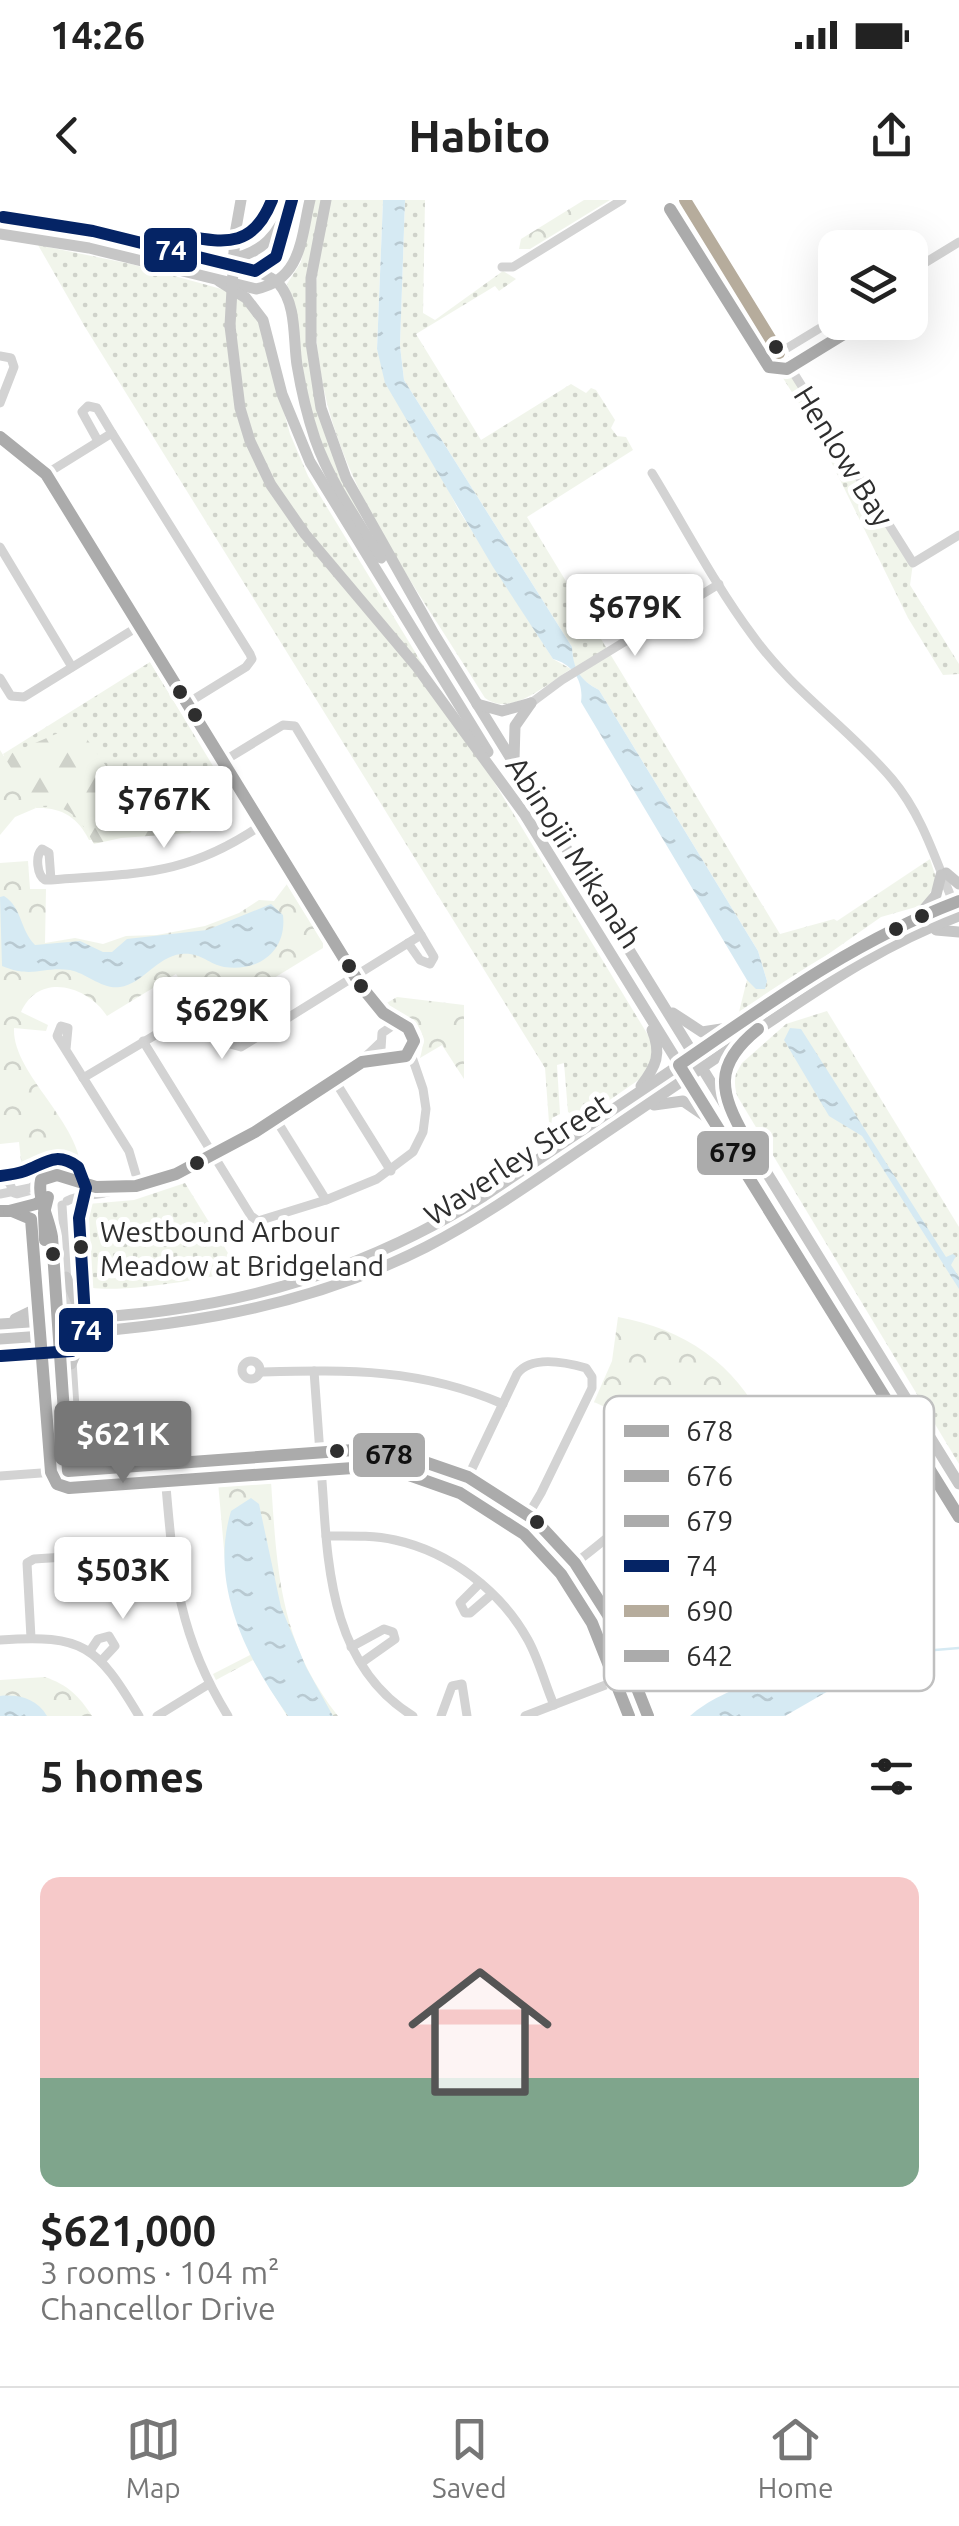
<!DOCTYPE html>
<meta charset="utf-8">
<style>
:root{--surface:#fff;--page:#f2f2f2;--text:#222;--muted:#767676;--line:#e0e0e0;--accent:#777}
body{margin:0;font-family:Ubuntu,sans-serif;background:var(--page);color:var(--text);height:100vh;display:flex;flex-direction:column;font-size:38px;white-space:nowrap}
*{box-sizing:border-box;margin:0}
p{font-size:32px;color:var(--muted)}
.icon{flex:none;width:55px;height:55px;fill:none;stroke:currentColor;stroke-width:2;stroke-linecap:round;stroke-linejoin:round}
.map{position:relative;height:1516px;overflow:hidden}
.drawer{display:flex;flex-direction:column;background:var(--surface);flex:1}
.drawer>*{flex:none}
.buttons{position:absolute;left:818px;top:30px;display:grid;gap:20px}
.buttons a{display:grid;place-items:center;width:110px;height:110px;border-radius:20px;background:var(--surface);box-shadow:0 10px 40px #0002;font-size:50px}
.price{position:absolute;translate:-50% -85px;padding:0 22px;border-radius:10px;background:#fff;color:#222;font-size:32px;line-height:65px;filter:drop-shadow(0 2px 5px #0008)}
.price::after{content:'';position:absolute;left:50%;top:60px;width:30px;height:22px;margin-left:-15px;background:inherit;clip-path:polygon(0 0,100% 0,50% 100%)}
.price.on{background:var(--accent);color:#fff}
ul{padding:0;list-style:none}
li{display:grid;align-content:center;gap:20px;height:530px;padding:0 40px}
li span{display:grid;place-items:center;height:310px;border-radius:20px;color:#555}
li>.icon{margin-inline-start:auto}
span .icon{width:180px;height:180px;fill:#fffc;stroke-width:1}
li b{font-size:42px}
h2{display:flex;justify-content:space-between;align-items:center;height:120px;padding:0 40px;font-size:42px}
.status{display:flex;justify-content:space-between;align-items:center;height:70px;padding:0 50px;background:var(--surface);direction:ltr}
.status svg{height:28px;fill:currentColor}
header{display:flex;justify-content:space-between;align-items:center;height:130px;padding:0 40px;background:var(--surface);font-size:45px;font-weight:600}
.menu{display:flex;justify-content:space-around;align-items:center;height:140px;border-top:2px solid var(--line);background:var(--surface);font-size:28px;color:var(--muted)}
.menu a{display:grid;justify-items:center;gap:5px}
.menu .on{color:var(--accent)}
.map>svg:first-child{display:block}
.grass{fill:url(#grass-dots)}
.forest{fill:url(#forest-firs)}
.park{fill:url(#park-crowns)}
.water{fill:url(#water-ripples)}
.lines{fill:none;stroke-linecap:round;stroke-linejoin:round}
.stream{stroke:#d6eaf3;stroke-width:2.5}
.minor{stroke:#d3d3d3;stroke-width:9}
.major{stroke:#c6c6c6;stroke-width:11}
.major-bridge{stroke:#c6c6c6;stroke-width:11}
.bus-1-casing{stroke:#fff;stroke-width:20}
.bus-2-casing{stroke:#fff;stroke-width:20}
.bus-3-casing{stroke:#fff;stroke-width:20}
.bus-4-casing{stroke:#fff;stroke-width:20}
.bus-5-casing{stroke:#fff;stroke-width:20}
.bus-6-casing{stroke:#fff;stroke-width:20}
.bus-1{stroke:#ababab;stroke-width:12}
.bus-2{stroke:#ababab;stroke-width:12}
.bus-3{stroke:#ababab;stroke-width:12}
.bus-4{stroke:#052465;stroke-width:12}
.bus-5{stroke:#b6ac9c;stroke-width:12}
.bus-6{stroke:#ababab;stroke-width:12}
.bus-dot{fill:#2e2e2e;stroke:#fff;stroke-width:4}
.labels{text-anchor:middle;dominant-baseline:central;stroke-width:10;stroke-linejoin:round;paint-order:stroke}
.bus-label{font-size:28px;fill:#2e2e2e;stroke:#fff;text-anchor:start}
.street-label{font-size:30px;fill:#2e2e2e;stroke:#fff}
.key{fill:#fff;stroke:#c0c0c0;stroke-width:2.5}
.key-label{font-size:28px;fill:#2e2e2e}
.line-badge{stroke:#fff;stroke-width:4}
.badge-label{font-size:28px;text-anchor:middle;font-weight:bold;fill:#fff}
.pale-badge-label{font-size:28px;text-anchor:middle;font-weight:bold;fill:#111}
</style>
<div class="status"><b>14:26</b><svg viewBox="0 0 49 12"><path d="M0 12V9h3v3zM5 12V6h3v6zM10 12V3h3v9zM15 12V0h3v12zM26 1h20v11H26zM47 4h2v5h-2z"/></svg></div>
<header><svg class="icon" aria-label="back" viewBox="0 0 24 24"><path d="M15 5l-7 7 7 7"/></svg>Habito<svg class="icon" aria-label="share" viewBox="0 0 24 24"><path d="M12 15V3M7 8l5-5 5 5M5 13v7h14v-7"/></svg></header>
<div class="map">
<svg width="959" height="1516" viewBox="0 0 959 1516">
<defs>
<pattern id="grass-dots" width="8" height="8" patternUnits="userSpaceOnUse" patternTransform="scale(2.5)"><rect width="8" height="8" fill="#f1f5eb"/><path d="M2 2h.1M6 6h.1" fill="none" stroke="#cfd2ca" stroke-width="1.8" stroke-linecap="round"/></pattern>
<pattern id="forest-firs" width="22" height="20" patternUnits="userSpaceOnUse" patternTransform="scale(2.5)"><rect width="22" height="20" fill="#f1f5eb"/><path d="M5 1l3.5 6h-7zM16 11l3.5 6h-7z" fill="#cfd2ca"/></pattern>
<pattern id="park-crowns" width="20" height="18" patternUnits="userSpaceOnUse" patternTransform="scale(2.5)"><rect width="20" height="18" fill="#f1f5eb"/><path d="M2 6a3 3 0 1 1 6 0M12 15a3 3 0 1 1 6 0" fill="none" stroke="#cfd2ca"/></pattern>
<pattern id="water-ripples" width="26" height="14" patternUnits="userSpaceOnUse" patternTransform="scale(2.5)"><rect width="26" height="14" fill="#d6eaf3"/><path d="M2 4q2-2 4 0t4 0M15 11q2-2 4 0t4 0" fill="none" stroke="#b8c9d1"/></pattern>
</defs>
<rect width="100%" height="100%" fill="#fff"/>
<g class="grass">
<path d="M 314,0 L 322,0 L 308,75 L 308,158 L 362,320 C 312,249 303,180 292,96 L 287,84 L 301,62 Z"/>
<path d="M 330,0 L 383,0 L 377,149 L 458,309 L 553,459 L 571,469 C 548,483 511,518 485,498 C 381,330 276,211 330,0 Z"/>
<path d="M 405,0 L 425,0 L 423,113 L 435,120 L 503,71 L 516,79 L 499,91 L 495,86 L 416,134 L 481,240 L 571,184 L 586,193 L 591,188 L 596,190 L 615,220 L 611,228 L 617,236 L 626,237 L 633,250 L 527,317 L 780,734 L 834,719 L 837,721 L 930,659 L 937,681 L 923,705 L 881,717 L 780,788 L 739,812 L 747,780 L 756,788 L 767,781 L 758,751 L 599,490 C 580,480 572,469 572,447 L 404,180 L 400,146 Z"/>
<polygon points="38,45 131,64 225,90 257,112 290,234 308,276 651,840 653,859 640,879 585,917 578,918 568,912 564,863 557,865 560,914 552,918 550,936 545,868 85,127"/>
<polygon points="779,153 913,363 910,385 959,464 959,474 943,475 908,418 815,229 771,159"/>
<path d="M 150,462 L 233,599 L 191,624 L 150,635 L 89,640 C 78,617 61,607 36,608 L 3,554 Z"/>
<polygon points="827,811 959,1027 959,1264 730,884 742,863 786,824"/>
<path d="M 185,983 L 239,1071 C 209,1078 102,1098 79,1084 L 74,1073 L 72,1039 L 73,1021 L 78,1010 L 88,1004 L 134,1000 Z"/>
</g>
<path class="forest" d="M 77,525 L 123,590 L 130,591 L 175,572 L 201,618 L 190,633 L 121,638 L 94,644 C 75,607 58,600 19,610 L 0,558 Z"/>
<g class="park">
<polygon points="584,0 610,0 530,49 519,49 521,39"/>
<polygon points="0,550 36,608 15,617 0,635"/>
<path d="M 28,661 L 30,689 L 46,689 L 45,743 L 75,738 L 103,744 L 126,736 L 157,735 L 205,726 L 239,713 L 259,700 L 274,701 L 287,684 L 323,742 L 323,748 L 220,811 L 206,793 L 193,801 L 176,774 L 107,816 C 88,786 39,771 21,812 L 48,825 L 46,831 L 14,828 C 12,874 81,921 82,975 L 79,975 C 51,957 49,965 23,979 L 19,942 L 0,944 L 0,663 Z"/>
<path d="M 397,797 L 464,805 L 464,879 L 442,845 L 420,858 C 432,816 404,826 385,804 Z"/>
<path d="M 618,1117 C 685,1129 741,1166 767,1232 L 687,1267 L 677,1240 L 594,1202 L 612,1161 Z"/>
<path d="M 270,1267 C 277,1362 276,1438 338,1516 L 287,1516 L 253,1460 L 216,1480 L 213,1474 L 250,1455 L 227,1383 L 217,1271 Z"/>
<path d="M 45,1477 C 68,1485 79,1496 92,1516 L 0,1516 L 0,1480 Z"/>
</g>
<g class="water">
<path d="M 383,0 L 405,0 L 400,146 L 404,180 L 572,447 C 573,469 580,480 599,490 L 758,751 L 767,781 L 765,789 L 756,789 L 747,780 L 581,502 C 584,482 573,464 553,459 L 493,367 L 385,183 L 377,149 Z"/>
<path d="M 4,696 C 22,707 20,730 35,745 L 80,741 L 103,752 L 112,752 L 127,739 L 207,730 L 271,704 L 283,715 C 287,751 259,772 224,767 C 208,764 201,752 181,754 C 156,757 143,784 120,787 C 103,790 86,773 70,770 C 43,766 33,779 2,766 L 0,697 Z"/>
<polygon points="790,828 801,829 946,1057 953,1054 956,1056 951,1065 959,1077 959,1089 862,936 829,916 784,840"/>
<path d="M 251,1298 L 259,1304 L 281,1407 L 306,1467 L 333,1516 L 288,1516 C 246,1457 209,1385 231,1311 Z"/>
<path d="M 857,1458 L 863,1471 L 785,1516 L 690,1516 C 721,1486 814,1460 857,1458 Z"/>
<path d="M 0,1496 C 19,1494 37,1499 47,1516 L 0,1516 Z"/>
</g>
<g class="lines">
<polyline class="stream" points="911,1452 959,1448"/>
<g class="minor">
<polyline points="685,0 913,363 959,335"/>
<polyline points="502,67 513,67 622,0"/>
<polyline points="910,72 959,42"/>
<polyline points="779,153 835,119"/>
<polyline points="0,156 11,158 14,167 0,203"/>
<path d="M 0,237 L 46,274 L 355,776 C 365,792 375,809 390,821 C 397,826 404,826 411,832 L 412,857 L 423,889 L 426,909 L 423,932 L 413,952 L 377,979 L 326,1000 L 258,1021 L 251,1016 L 143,841"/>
<polyline points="98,241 82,212 88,206 97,208 112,233"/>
<path d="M 652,273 C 685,327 715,385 753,436 C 793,492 849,528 892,579 C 924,617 937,665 956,709"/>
<polyline points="46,274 112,233 250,454 252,459 246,467 186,504"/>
<polyline points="0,347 72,467"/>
<polyline points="0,478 11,496 24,497 139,426"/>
<polyline points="531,503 562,480 719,384"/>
<path d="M 51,680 L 49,653 L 42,649 C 35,656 37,675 45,680 L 51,680 C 137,673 185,677 260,626"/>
<polyline points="408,743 420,760 430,764 434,757 421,735"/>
<polyline points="66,849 68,828 61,826 57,836 129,951 139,985"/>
<polyline points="381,849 382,833 395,824"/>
<polyline points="364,861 384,856 399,858 411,850"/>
<polyline points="83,878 199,809 211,815 230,844 241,847 421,735 295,526 283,525 222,562"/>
<polyline points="335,881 391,971"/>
<polyline points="275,918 326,1000"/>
<polyline points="0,979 9,982 14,993 40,1001"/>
<polyline points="0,994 30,988 54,975 80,985 115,988"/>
<path d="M 67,1001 C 80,994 90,996 104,993 C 120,989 140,986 156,980 C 202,966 239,940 279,915 C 315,893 350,873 380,843"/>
<polyline points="43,1004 48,1013 52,1037 68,1271"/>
<polyline points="62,1005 79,1270"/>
<circle cx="251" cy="1170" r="9"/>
<path d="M 314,1171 C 317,1212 320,1254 323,1295 C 328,1377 335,1468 413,1516"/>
<path d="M 260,1172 C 348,1170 420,1168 503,1204"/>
<path d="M 164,1264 C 173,1362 174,1429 228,1516"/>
<polyline points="642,1268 658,1299"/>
<path d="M 0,1276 L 354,1250 C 455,1258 544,1307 597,1394 C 619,1432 632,1476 648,1516"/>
<path d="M 468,1277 L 517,1174 C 531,1155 565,1162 586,1168 L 592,1177 L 592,1188 L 541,1293 L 528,1315"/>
<path d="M 326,1336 C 349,1336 372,1335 395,1340 C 450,1352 501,1391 528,1440 C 539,1460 545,1484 554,1505"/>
<polyline points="688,1376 712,1445"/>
<polyline points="480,1383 460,1403 465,1413 470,1413 492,1394"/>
<polyline points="31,1438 27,1363 34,1359 172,1350"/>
<path d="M 0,1440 C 84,1434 97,1446 139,1516"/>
<polyline points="351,1447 384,1429 393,1432 395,1439 361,1463"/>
<polyline points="90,1451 98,1439 109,1436 115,1446 102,1460"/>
<polyline points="157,1516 209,1484"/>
<polyline points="441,1516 452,1486 462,1484 467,1516"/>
<path d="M 525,1516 L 777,1419 L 783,1413 L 729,1264 L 724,1260 C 682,1268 612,1337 575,1363"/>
</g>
<g class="major">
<polyline points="326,0 311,78 311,143 321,208 346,278 434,434 959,1284"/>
<path d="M 0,17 C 42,22 260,60 279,84 C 297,105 293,139 297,165 C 301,189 307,215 315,239 C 330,282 357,320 381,358"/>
<path d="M 0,34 L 89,48 L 256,89 C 302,80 301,37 310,0"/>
<polyline points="235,34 241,0"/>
<path d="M 225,60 C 262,55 280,34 291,0"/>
<polyline points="219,81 246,98 263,120 282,194 310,262 488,552"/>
<polyline points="230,126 240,208 250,241 271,285 305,334 417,467 525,615 959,1317"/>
<polyline points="477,504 502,511 531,503"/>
<polyline points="514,560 515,526 531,503"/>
<polyline points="946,673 959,684"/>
<polyline points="920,714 936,695 941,675"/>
<polyline points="936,730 959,732"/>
<polyline points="673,813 702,832 728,828"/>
<path d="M 641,886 C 656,866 662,854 652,830"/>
<polyline points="729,902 723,875 733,848"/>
<polyline points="654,905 683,901 705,916"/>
<polyline points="66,1077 77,1103 101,1114"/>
<polyline points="15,1119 40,1107 55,1079"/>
<path d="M 0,1124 C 56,1120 113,1118 169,1110 C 281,1095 388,1056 484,996 L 854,748 L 919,715 L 959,701"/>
<polyline points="33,1138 50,1145 61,1160"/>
<path d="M 0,1139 C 153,1128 286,1118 426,1047 C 480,1019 530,984 580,950 C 640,909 701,868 762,827 C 826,784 886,743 959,716"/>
<polyline points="71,1164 79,1145 96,1133"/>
</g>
<polyline class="major-bridge" points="230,126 235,34"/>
<defs>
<path id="bus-1" d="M 0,237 L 46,274 L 361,786 L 383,813 L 408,828 L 414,841 L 406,856 L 362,862 L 255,932 L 176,974 L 136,986 L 96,987 L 57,975 L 41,980 C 37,999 49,1017 52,1037 L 68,1271 L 354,1250 L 413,1258 L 468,1277 L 535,1320 L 575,1363 L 608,1415 L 648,1516"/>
<g id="bus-2">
<polyline points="1,1011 12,1011 31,1019 51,1272 57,1284 69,1288 353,1268 409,1275 460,1293 524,1334 561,1374 592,1423 629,1516"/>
<polyline points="9,1011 36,1004 48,997 44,1013 45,1040"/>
</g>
<g id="bus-3">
<path d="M 959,701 C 856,740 769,803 679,865 L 959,1317"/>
<path d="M 746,939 C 719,892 713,865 758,829"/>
</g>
<g id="bus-4">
<polyline points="3,17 93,31 255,71 276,57 292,0"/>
<path d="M 185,36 C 228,44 254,46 272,0"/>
<path d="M 0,976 C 8,975 17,974 25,971 C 46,963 56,951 78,967 L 86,988 L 79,1018 L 86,1133 L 84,1143 L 72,1151 L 1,1156"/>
</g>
<polyline id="bus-5" points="685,0 779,153"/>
<polyline id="bus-6" points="670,9 769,167 787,169 844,134"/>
</defs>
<use href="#bus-1" class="bus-1-casing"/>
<use href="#bus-2" class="bus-2-casing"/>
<use href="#bus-3" class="bus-3-casing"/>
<use href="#bus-4" class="bus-4-casing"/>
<use href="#bus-5" class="bus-5-casing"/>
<use href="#bus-6" class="bus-6-casing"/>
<use href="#bus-1" class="bus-1"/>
<use href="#bus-2" class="bus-2"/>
<use href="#bus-3" class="bus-3"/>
<use href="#bus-4" class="bus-4"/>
<use href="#bus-5" class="bus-5"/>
<use href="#bus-6" class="bus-6"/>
</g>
<g class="bus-dot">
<circle cx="776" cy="147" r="9"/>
<circle cx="180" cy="492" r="9"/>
<circle cx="195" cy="515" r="9"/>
<circle cx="922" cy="716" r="9"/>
<circle cx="896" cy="729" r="9"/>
<circle cx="349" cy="766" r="9"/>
<circle cx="361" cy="786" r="9"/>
<circle cx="197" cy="963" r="9"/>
<circle cx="81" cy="1047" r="9"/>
<circle cx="53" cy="1054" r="9"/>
<circle cx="337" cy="1251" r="9"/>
<circle cx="537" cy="1322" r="9"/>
</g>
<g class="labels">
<g class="bus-label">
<text x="100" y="1031">Westbound Arbour<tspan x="100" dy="34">Meadow at Bridgeland</tspan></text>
</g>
<g class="street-label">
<text transform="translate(844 256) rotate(58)">Henlow Bay</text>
<text transform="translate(574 652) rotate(57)">Abinojii Mikanah</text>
<text transform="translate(517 959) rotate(-33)">Waverley Street</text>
</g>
</g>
<rect x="604" y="1196" width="330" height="295" rx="15" class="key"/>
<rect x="624" y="1225" width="45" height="12" fill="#ababab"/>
<rect x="624" y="1270" width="45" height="12" fill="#ababab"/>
<rect x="624" y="1315" width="45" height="12" fill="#ababab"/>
<rect x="624" y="1360" width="45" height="12" fill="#052465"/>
<rect x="624" y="1405" width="45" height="12" fill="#b6ac9c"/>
<rect x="624" y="1450" width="45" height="12" fill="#ababab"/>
<g class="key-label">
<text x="686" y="1241">678</text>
<text x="686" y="1286">676</text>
<text x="686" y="1331">679</text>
<text x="686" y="1376">74</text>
<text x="686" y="1421">690</text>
<text x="686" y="1466">642</text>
</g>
<g class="line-badge">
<rect x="142" y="26" width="57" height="48" rx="10" fill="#052465"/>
<rect x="695" y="929" width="76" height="48" rx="10" fill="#ababab"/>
<rect x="57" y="1106" width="58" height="48" rx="10" fill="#052465"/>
<rect x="351" y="1231" width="76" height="48" rx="10" fill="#ababab"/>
</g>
<g class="badge-label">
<text x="171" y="60">74</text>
<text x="86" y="1140">74</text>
</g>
<g class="pale-badge-label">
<text x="733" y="962">679</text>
<text x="389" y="1264">678</text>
</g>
</svg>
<div class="buttons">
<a><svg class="icon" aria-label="layers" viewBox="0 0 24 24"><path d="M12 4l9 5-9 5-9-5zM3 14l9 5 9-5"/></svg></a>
</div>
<b class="price" style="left:635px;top:459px">$679K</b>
<b class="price" style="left:164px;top:651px">$767K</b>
<b class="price" style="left:222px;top:862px">$629K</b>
<b class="price on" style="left:123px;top:1286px">$621K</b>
<b class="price" style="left:123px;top:1422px">$503K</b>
</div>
<section class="drawer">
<h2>5 homes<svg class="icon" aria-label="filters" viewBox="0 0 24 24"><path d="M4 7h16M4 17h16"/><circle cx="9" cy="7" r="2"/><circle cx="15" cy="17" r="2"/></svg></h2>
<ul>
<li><span style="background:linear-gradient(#f6c9c9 65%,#7fa58c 0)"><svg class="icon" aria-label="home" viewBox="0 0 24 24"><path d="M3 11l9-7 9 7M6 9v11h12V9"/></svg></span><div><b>$621,000</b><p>3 rooms · 104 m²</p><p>Chancellor Drive</p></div></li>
</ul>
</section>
<nav class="menu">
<a class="on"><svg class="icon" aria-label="map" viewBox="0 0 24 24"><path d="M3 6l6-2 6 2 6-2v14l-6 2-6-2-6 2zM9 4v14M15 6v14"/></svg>Map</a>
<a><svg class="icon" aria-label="saved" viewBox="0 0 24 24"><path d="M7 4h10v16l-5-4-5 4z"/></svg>Saved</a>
<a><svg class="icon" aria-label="home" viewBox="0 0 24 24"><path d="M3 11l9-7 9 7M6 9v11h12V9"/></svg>Home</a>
</nav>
